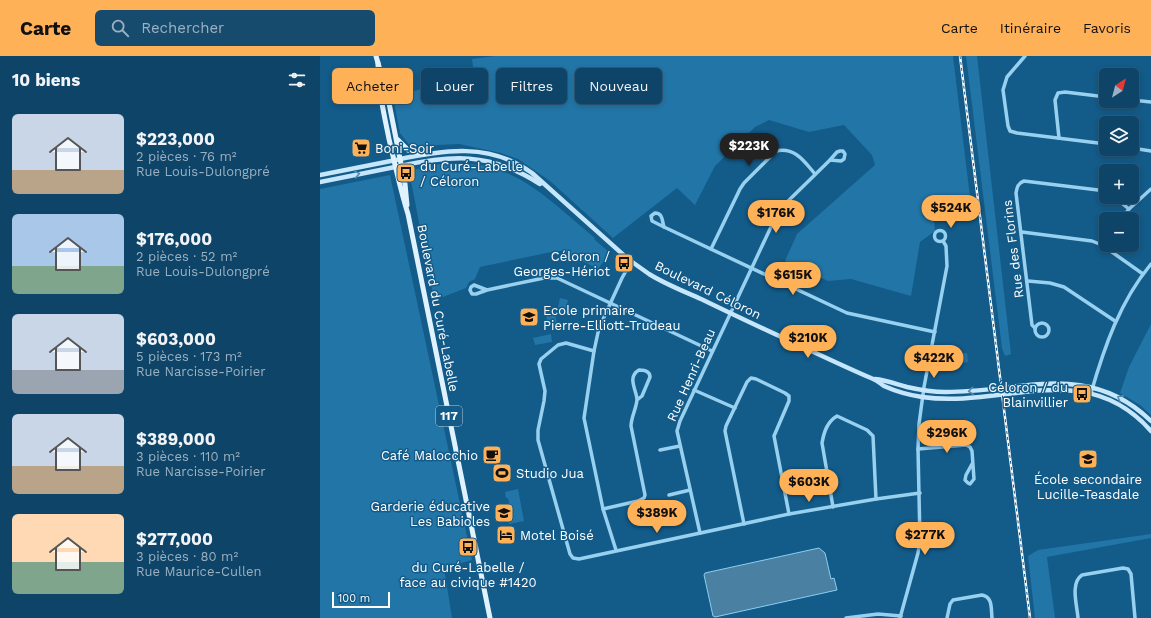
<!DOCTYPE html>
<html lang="fr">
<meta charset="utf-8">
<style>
:root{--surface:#0e4467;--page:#174b6d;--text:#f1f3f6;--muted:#9bb0c0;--line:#2e5c7b;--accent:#ffb157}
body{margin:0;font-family:"Work Sans",sans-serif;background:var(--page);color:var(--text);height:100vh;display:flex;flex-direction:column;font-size:15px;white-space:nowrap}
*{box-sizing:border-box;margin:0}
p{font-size:13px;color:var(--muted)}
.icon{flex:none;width:22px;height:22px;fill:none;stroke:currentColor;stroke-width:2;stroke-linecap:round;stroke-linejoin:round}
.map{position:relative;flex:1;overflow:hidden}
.details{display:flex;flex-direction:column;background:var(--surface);width:320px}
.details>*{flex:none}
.hud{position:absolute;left:12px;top:12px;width:380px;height:36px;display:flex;gap:8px}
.needle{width:26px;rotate:36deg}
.buttons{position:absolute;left:779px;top:12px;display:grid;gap:8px}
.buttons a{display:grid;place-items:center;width:40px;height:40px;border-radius:6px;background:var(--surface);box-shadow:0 2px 6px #0003,0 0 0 1px var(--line);font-size:20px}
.scale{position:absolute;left:12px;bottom:10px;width:58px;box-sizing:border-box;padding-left:4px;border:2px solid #fff;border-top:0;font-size:11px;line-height:14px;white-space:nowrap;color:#fff;-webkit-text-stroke:3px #135b89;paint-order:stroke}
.price{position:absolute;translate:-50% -34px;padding:0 9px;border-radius:14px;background:var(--accent);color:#111;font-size:13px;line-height:26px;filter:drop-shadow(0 1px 2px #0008)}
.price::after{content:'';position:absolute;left:50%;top:24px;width:12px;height:9px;margin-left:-6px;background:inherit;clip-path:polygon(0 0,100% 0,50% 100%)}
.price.active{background:#222;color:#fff}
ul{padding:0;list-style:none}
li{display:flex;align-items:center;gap:12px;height:100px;padding:0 12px}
li span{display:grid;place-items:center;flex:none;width:112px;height:80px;border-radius:6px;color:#555}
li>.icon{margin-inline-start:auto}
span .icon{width:48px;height:48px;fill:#fffc;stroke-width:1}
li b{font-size:17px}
h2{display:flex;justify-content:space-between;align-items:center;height:48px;padding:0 12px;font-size:17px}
.chip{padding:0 14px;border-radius:6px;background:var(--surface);box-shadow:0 2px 6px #0003,0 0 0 1px var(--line);font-size:14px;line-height:36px}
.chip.active{background:var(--accent);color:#111}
header{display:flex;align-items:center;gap:24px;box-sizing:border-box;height:56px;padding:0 20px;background:var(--accent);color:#111}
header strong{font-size:19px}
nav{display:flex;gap:22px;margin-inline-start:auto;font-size:14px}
.search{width:280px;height:36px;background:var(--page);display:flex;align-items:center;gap:10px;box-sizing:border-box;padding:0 14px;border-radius:6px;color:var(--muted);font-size:15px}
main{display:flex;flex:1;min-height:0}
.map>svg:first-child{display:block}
.green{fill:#2275a7}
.water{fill:#4a80a1;stroke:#8acef3}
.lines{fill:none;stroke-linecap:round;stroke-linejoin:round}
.street{stroke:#98d0f0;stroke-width:3.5}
.secondary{stroke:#c6e7fb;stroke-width:4.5}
.primary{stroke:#e1f2ff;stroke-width:5}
.rail-casing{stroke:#fff;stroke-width:2.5}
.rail{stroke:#135b89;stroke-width:1;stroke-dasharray:3;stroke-linecap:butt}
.oneway{stroke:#528cb1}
.labels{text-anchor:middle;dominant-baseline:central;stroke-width:3;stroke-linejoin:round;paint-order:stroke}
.shield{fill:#135b89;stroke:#b8cedc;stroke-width:1}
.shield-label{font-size:12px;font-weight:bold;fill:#fff}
.poi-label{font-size:13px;fill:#fff;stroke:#135b89;text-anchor:start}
.street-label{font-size:13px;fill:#fff;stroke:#135b89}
</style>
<header>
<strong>Carte</strong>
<div class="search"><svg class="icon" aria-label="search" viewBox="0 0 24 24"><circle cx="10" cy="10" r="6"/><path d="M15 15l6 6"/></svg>Rechercher</div>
<nav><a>Carte</a><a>Itinéraire</a><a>Favoris</a></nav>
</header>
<main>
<section class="details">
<h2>10 biens<svg class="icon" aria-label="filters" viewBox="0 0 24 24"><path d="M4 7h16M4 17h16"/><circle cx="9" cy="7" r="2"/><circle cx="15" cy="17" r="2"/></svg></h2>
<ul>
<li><span style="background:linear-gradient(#c9d6e8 70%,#b9a48a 0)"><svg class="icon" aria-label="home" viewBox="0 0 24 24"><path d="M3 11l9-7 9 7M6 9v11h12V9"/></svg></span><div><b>$223,000</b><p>2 pièces · 76 m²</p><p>Rue Louis-Dulongpré</p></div></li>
<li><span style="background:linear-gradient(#a9c7e8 65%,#7fa58c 0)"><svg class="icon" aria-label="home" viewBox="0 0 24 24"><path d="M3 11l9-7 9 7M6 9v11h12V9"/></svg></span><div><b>$176,000</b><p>2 pièces · 52 m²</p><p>Rue Louis-Dulongpré</p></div></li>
<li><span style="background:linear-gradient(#c9d6e8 70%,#9aa5b1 0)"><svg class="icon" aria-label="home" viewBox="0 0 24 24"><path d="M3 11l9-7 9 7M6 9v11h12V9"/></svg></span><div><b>$603,000</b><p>5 pièces · 173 m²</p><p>Rue Narcisse-Poirier</p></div></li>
<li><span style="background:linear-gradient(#c9d6e8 65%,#b9a48a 0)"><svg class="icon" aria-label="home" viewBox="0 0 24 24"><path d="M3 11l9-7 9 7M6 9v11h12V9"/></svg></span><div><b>$389,000</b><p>3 pièces · 110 m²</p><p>Rue Narcisse-Poirier</p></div></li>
<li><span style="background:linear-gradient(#ffd9b3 60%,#7fa58c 0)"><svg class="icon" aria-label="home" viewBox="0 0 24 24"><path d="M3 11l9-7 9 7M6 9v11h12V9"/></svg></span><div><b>$277,000</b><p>3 pièces · 80 m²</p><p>Rue Maurice-Cullen</p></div></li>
</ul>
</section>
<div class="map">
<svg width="831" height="562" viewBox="0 0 831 562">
<rect width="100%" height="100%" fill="#135b89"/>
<g class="green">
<polygon points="175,0 633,0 650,141 632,149 623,149 614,164 615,175 600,186 591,240 531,223 508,225 465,205 477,178 555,109 552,99 524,69 489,76 449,64 435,71 395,110 375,149 357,132 293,182 230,125 198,103 181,97 139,88 118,89 100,93 90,90 80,77 73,41 154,18 152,3"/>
<polygon points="646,0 657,0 691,298 686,300 684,298 682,292"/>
<path d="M 119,108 C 134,108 151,107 165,110 C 210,120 241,155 275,182 L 274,183 L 290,197 L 278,213 L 243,195 L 236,195 L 160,211 L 155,223 L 149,226 L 146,232 L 123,241 L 113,238 L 89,115 Z"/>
<polygon points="70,119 152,504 124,512 132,562 0,562 0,133"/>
<polygon points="240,242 248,244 245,257 237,256"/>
<polygon points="234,253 237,267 228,269 225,255"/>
<polygon points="831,268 831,359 820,349 800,337 809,311"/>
<polygon points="231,278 232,286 215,289 213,282"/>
<polygon points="647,297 648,306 636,308 618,308 623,299"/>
<polygon points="198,433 204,465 189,468 187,459 189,458 187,448 189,447 188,442 186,442 185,436"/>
<polygon points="831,478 831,482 727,501 735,562 715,562 708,500 718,494"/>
</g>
<polygon class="water" points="499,492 505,497 511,523 514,522 517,534 395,561 393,560 384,519 385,517"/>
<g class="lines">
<g class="street">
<polyline points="705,0 687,21 683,34 688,70 690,75 697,77 786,88"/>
<polyline points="812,44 831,46"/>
<polyline points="739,82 735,44 738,37 745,36 786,41"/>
<polyline points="812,92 831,95"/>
<polygon points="520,95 523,95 525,98 524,103 521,105 510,104 517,96"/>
<polyline points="794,141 809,153"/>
<path d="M 335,157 C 343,157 342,165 344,171 L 332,165 L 331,160 Z"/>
<polyline points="801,163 809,153 831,133"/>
<polyline points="344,171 527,257 615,276"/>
<circle cx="620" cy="180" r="5.5"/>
<polyline points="702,176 772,185 782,189 823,218"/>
<polyline points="782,189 786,183"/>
<path d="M 391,193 L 420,133 L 424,127 L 456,95 C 475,91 484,105 495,118"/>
<polyline points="708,225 730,227 744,231 795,265"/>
<polyline points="167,234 154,229 151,231 150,234 152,238 156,238 167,234 224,222 237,222 392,295"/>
<circle cx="722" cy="274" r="7"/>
<path d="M 715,272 L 712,269 L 696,137 C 697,131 698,127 704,125 L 778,134 L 786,137"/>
<polyline points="274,295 246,287 238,289 221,303 219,308 225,335 224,345 218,374 218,384 250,498 253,502 259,503 469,458 556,443 600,437"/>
<polyline points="374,334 415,352"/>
<path d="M 771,337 C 784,292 800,245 831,208"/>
<polyline points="598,393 646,389 650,391 652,395 654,423 650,428 648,427 645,424 646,419 652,408"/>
<polyline points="340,394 360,390"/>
<polyline points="349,439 370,434"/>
<path d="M 513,451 L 502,387 C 504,376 507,366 517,360 L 547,374 L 553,380 L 556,443"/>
<path d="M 283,453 L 318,445 L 324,442 L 325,439 L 311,370 C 311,361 317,351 317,343 C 316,333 307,321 319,314 C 324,314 330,315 330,321 L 322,340 L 317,344"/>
<polyline points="424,468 405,375 406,370 427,326 431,322 436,323 465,337 469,340 469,345 454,380 469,458"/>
<polyline points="380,477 357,375 360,365 457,158 461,152 510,104"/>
<polyline points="296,494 283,453 264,362 274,295 279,272 302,222 311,206"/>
<polyline points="526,562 558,558 581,560"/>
<polyline points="580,562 598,497 600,484 598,393 599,368 604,331 627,210 626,190 623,185"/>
<path d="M 627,562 L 630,548 L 633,544 L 662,539 C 673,541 671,553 672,562"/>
<path d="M 758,562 C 757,549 750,527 762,519 L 803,512 L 808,513 L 811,518 L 815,562"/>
</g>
<g class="secondary">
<path d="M 0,119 C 25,114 50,109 76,104 C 123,94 170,86 212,117 L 308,203 L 329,218 C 345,228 363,235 381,243 C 410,257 439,271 468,284 C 496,297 523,310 551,322 C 556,324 560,327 564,330 C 575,335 589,339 602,341 C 683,353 765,300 831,375"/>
<path d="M 0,126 C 25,121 50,116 75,111 C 131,99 169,95 220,128"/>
<path d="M 555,323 C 566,324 576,328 587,331 C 600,334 613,336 626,336 C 702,336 768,304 831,365"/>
</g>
<g class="primary">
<polyline points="56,0 68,42 85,128 87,149"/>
<path d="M 58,7 C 58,33 64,58 69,83 C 75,108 80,133 88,158 L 170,562"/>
<polyline points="78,84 88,94 104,98"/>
</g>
<defs>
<polyline id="rail" points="640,0 710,562"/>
</defs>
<use href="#rail" class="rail-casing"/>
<use href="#rail" class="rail"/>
</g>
<defs><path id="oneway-chevron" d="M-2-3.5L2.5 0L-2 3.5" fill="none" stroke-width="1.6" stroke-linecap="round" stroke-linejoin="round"/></defs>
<g class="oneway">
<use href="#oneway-chevron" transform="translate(37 118) rotate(-12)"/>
<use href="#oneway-chevron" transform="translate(651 335) rotate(175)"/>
<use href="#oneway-chevron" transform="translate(800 342) rotate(-151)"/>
</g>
<defs>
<symbol id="supermarket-square" viewBox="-11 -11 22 22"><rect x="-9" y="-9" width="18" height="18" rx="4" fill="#ffb157" stroke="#135b89"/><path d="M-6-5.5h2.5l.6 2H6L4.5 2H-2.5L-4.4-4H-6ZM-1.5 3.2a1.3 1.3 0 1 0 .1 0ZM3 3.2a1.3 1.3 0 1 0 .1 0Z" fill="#111"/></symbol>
<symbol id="bus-square" viewBox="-11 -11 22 22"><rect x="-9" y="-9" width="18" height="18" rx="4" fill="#ffb157" stroke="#135b89"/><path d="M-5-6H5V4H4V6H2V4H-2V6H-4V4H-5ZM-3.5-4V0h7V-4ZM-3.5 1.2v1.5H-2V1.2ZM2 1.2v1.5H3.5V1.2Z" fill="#111"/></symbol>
<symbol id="school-square" viewBox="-11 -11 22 22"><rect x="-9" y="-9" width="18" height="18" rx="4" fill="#ffb157" stroke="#135b89"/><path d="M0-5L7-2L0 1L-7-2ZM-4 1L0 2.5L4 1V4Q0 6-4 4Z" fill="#111"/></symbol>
<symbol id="cafe-square" viewBox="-11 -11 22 22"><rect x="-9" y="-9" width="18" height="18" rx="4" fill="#ffb157" stroke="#135b89"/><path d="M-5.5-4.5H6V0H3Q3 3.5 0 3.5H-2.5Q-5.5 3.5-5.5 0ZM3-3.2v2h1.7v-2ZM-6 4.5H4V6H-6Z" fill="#111"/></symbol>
<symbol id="stadium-square" viewBox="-11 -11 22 22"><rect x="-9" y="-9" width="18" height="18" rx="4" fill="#ffb157" stroke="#135b89"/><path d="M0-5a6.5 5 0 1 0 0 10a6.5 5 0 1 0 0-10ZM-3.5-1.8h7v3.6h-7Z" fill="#111"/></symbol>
<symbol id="hotel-square" viewBox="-11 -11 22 22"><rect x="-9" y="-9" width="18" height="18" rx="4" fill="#ffb157" stroke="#135b89"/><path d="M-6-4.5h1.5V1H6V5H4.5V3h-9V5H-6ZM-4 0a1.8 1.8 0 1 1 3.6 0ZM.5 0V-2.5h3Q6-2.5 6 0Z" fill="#111"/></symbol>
</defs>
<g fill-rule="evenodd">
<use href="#supermarket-square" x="30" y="81" width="22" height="22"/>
<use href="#bus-square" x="75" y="106" width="22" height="22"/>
<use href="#bus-square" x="293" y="196" width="22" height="22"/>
<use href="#school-square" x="198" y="250" width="22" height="22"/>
<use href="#bus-square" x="751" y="327" width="22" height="22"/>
<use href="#cafe-square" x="161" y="388" width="22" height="22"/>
<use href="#school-square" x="757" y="392" width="22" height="22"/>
<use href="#stadium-square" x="171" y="406" width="22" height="22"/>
<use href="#school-square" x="173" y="446" width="22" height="22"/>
<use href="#hotel-square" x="175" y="468" width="22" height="22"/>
<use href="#bus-square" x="137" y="480" width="22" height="22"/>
</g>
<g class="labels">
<rect class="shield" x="116" y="350" width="26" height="20" rx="3"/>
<g class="shield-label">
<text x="129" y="360">117</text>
</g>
<g class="poi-label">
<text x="55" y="92">Boni-Soir</text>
<text x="100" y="110">du Curé-Labelle<tspan x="100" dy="15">/ Céloron</tspan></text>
<text x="290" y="200" text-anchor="end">Céloron /<tspan x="290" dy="15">Georges-Hériot</tspan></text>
<text x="223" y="254">Ecole primaire<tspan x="223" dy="15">Pierre-Elliott-Trudeau</tspan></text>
<text x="748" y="331" text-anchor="end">Céloron / du<tspan x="748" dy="15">Blainvillier</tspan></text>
<text x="158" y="399" text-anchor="end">Café Malocchio</text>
<text x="196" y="417">Studio Jua</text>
<text x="768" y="423" text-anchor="middle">École secondaire<tspan x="768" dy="15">Lucille-Teasdale</tspan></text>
<text x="170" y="450" text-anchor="end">Garderie éducative<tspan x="170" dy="15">Les Babioles</tspan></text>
<text x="200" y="479">Motel Boisé</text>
<text x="148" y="511" text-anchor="middle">du Curé-Labelle /<tspan x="148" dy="15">face au civique #1420</tspan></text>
</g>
<g class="street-label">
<text transform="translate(693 193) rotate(-97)">Rue des Florins</text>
<text transform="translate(388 234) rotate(26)">Boulevard Céloron</text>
<text transform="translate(118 252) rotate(79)">Boulevard du Curé-Labelle</text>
<text transform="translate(371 319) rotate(-66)">Rue Henri-Beau</text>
</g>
</g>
</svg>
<div class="buttons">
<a><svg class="needle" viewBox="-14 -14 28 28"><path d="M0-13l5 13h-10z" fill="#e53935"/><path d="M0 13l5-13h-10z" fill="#9bb0c0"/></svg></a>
<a><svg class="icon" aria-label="layers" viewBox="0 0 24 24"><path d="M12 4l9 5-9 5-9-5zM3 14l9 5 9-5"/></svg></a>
<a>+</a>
<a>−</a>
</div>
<div class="scale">100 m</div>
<b class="price active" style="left:429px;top:111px">$223K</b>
<b class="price" style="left:631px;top:173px">$524K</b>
<b class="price" style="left:456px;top:178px">$176K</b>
<b class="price" style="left:473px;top:240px">$615K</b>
<b class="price" style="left:488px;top:303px">$210K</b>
<b class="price" style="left:614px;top:323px">$422K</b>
<b class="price" style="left:627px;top:398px">$296K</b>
<b class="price" style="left:489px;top:447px">$603K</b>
<b class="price" style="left:337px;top:478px">$389K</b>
<b class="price" style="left:605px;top:500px">$277K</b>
<div class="hud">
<a class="chip active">Acheter</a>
<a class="chip">Louer</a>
<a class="chip">Filtres</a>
<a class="chip">Nouveau</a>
</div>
</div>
</main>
